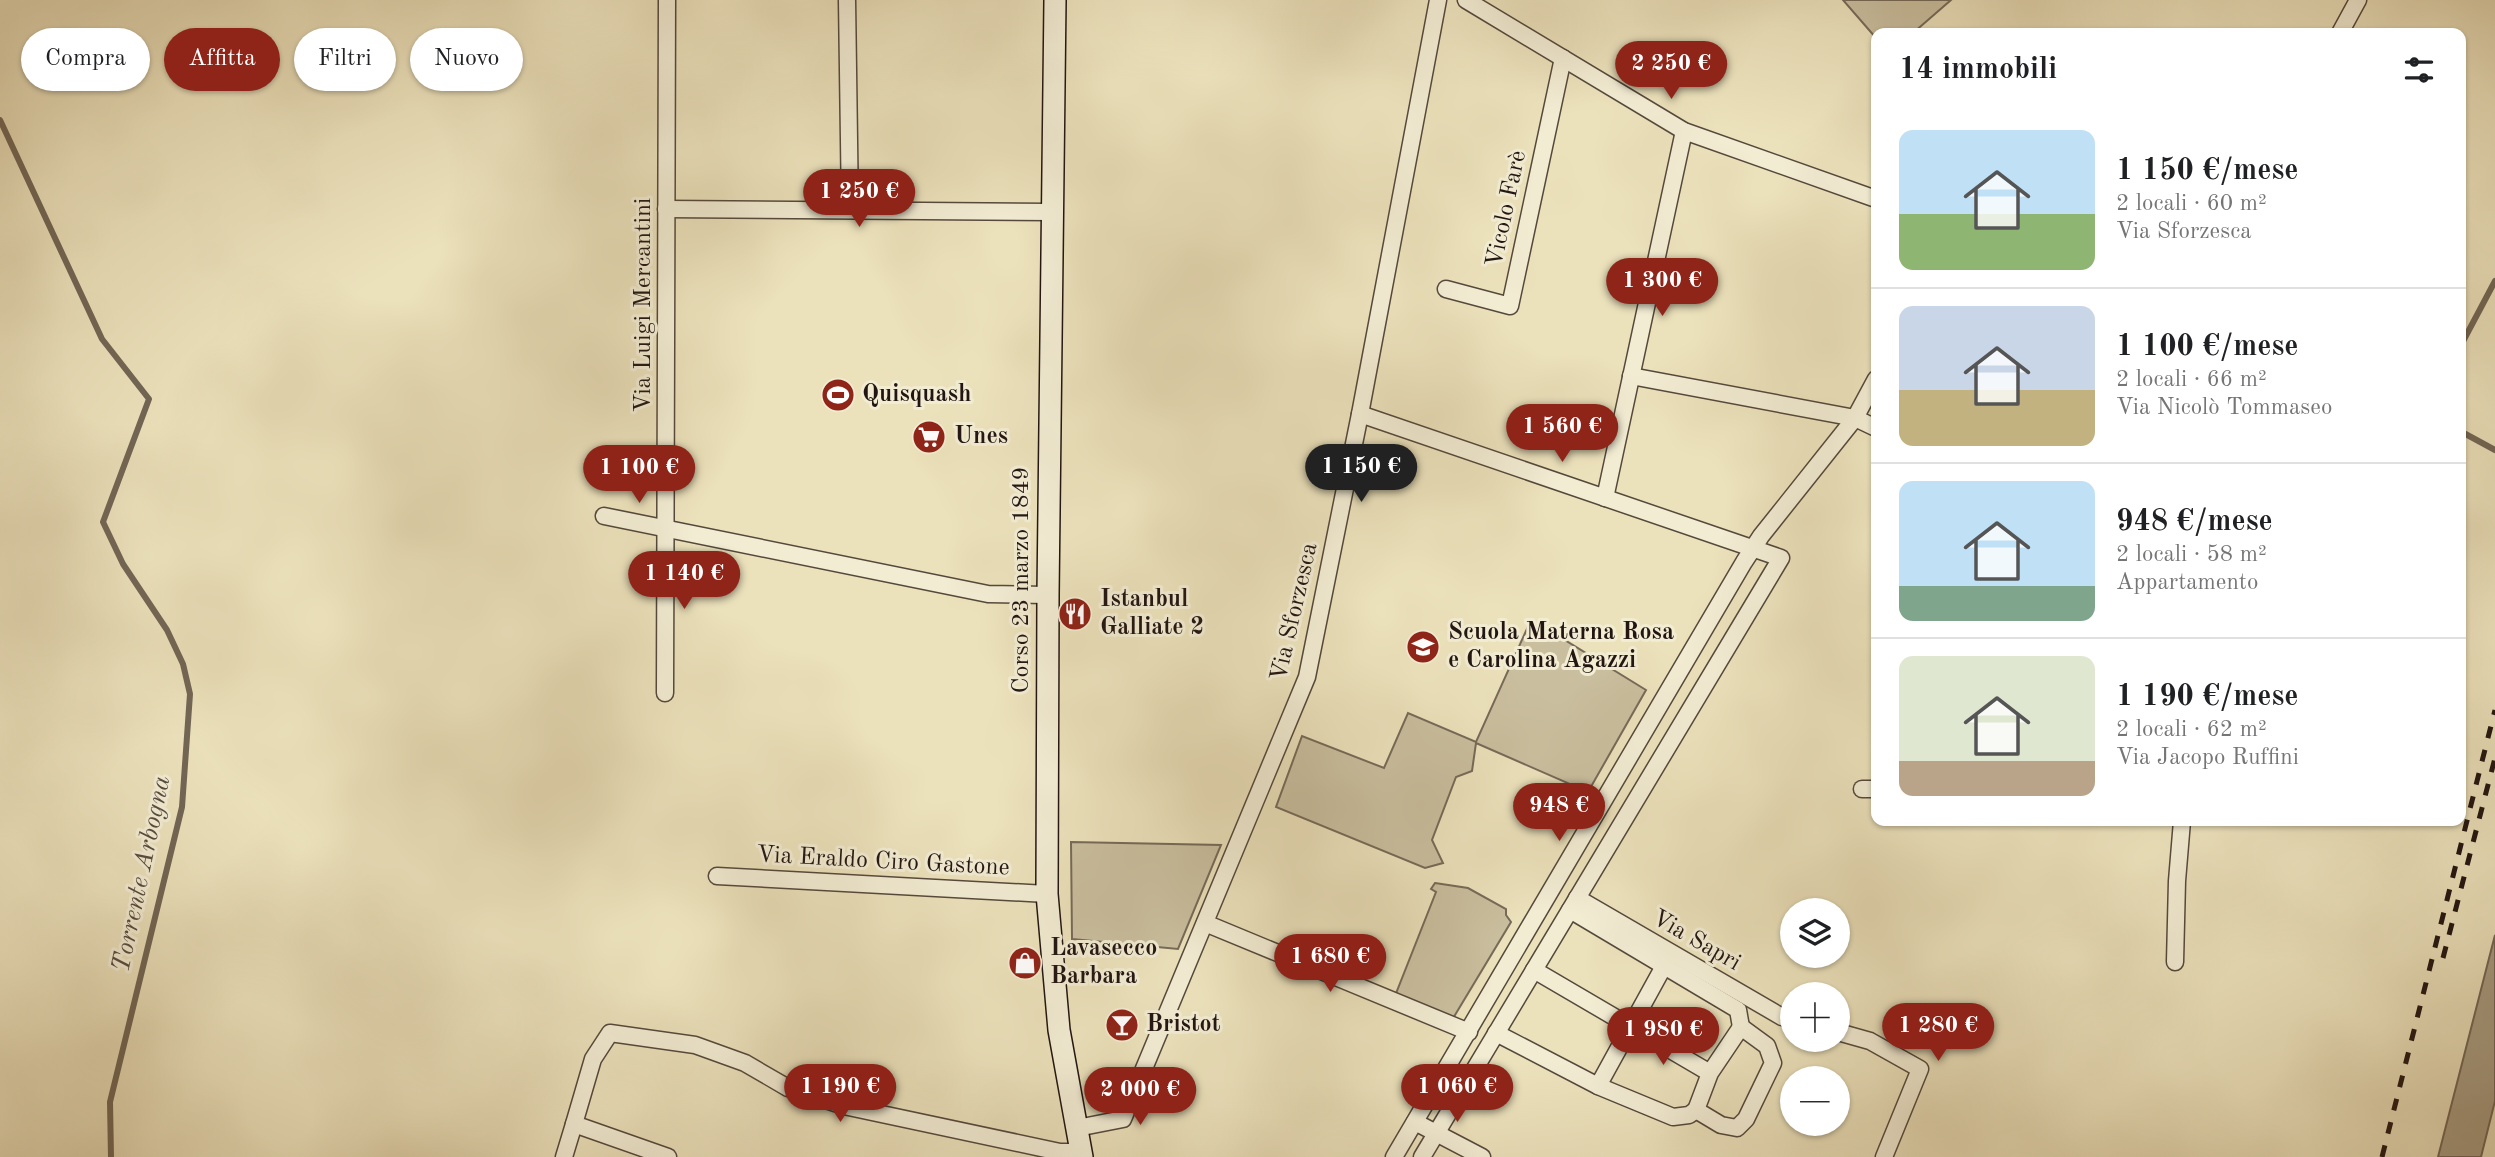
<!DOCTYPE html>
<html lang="it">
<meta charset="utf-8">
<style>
:root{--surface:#fff;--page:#f6f6f6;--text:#202124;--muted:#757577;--line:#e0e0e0;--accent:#8f2418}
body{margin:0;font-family:"Old Standard TT",serif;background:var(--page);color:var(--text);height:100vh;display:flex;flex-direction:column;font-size:26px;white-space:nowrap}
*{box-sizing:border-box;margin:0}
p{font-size:23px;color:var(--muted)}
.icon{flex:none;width:38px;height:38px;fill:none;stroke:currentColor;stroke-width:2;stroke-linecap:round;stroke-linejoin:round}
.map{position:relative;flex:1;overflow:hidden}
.panel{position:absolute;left:1871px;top:28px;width:595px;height:798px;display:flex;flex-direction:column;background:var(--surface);border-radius:14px;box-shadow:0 2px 5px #0004}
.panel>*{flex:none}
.banner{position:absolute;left:21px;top:28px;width:665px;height:63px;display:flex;gap:14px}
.tools{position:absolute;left:1780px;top:898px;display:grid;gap:14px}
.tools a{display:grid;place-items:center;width:70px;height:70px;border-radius:50%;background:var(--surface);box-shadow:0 2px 5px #0004;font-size:35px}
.price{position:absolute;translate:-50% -60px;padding:0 16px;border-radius:24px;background:var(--accent);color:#fff;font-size:23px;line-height:46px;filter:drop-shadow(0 2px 4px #0008)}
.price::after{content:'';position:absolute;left:50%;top:42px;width:21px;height:16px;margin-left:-10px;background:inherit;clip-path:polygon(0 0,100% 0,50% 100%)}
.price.on{background:#222;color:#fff}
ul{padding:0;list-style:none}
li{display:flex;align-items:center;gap:21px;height:175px;padding:0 28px}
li+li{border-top:2px solid var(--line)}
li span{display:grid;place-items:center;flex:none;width:196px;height:140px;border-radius:14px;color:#555}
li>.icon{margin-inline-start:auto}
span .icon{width:84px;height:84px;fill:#fffc;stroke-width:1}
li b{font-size:30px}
h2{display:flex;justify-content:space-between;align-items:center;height:84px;padding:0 28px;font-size:30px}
.chip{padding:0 24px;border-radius:32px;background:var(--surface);box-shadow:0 2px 5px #0004;font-size:24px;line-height:63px}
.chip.on{background:var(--accent);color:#fff}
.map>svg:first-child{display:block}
.green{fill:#c9be9e;stroke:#766a58;stroke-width:2}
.water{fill:#a79c82;stroke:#726655;stroke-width:2}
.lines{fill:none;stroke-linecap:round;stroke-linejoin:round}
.stream{stroke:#726655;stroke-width:6}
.minor-casing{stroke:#55493c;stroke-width:19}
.secondary-casing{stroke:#231612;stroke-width:24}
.minor{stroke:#f2ecd3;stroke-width:16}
.secondary{stroke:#f2ecd3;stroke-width:21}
.rail{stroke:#231612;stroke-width:5;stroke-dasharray:12 12;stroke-linecap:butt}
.labels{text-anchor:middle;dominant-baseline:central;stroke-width:6;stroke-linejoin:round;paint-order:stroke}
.street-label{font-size:24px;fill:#231612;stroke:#f2ecd3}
.poi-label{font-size:24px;font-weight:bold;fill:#231612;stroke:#f2ecd3;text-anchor:start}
.water-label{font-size:26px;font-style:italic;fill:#584c3f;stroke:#f2ecd3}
</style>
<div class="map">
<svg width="2495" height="1157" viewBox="0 0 2495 1157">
<rect width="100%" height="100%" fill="#ebe1bb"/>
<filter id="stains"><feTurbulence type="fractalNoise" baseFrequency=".00286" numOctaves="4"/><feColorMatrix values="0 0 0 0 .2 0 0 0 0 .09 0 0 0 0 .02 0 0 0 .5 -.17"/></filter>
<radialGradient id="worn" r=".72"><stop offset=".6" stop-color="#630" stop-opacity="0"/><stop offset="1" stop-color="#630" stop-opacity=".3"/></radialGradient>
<g class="green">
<polygon points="1843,0 1951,0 1913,33 1876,33 1876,38"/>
<polygon points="1530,622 1550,631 1646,690 1588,792 1476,743 1472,771 1456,777 1432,840 1443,863 1425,868 1276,807 1302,736 1384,768 1408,713 1476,742"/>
<polygon points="1071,842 1221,845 1178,949 1072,939"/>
<polygon points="1435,883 1468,888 1506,909 1506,915 1511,922 1452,1020 1395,996 1436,892 1431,889"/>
</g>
<polygon class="water" points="2495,935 2495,1101 2481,1157 2438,1157"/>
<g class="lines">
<g class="stream">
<polyline points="0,120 102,339 149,399 103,522 123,564 167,630 183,664 190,694 182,807 110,1102 111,1157"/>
<polyline points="2460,347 2495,281"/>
<polyline points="2460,431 2495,450"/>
</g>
<defs>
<g id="minor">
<polyline points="847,0 850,210"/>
<polyline points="1466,0 1684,131 1876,199"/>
<polyline points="2340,33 2358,0"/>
<polyline points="666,209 1052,212"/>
<polyline points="1446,289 1510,306 1563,58"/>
<polyline points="1631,376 1855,418 1876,428"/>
<polyline points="1360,414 1781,558 1422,1157"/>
<polyline points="1605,498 1684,131"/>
<polyline points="604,516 988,594 1048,595"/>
<polyline points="665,693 667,0"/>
<polyline points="1862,789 1876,789"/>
<polyline points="717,876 1047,894"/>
<polyline points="1577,898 1782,1017 1792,1020"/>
<polyline points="1570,910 1738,1010 1741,1027"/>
<polyline points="1205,923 1469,1032"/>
<polyline points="2175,962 2177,881 2182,821"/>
<polyline points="1534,970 1710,1073 1741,1027 1767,1046 1773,1063 1746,1119 1737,1128 1721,1125 1696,1110 1710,1073"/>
<polyline points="1838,1032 1870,1041 1920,1069 1884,1157"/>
<polyline points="1496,1033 1598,1086 1673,1117 1689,1115 1696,1110"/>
<polyline points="1598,1086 1664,966"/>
<polyline points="1415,1122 1482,1157"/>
<polyline points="1077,1128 1123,1119 1307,677 1360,414 1438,0"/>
<polyline points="564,1157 574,1124"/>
<polyline points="668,1157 574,1124 593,1059 610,1033 695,1045 745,1063 788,1088 844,1106 1060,1152 1081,1152"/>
<polyline points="1394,1157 1744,562 1761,536 1855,418 1876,379"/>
</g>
<polyline id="secondary" points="1055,0 1048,595 1047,894 1059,1030 1082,1157"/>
</defs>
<use href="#minor" class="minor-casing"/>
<use href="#secondary" class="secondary-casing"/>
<use href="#minor" class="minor"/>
<use href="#secondary" class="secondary"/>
<g class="rail">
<polyline points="2443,958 2495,758"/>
<polyline points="2382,1157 2495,710"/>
</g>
</g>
<defs>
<symbol id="stadium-disc" viewBox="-11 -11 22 22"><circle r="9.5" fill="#8f2418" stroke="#f2ecd3"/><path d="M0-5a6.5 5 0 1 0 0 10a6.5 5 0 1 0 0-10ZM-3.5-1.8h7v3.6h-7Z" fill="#fff"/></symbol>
<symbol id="supermarket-disc" viewBox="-11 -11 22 22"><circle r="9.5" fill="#8f2418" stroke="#f2ecd3"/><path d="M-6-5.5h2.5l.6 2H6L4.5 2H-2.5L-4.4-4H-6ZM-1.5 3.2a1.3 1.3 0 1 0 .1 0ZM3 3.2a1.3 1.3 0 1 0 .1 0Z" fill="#fff"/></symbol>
<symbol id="restaurant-disc" viewBox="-11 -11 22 22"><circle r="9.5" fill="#8f2418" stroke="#f2ecd3"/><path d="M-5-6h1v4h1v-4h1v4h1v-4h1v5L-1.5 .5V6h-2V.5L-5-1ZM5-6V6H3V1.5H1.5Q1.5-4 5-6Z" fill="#fff"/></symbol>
<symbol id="school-disc" viewBox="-11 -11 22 22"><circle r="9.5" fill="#8f2418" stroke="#f2ecd3"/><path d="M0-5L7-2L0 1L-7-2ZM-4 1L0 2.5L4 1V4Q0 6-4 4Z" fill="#fff"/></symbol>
<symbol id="shop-disc" viewBox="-11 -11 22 22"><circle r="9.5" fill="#8f2418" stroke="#f2ecd3"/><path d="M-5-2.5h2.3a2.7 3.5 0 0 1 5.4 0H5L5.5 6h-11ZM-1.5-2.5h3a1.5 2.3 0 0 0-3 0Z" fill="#fff"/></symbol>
<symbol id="bar-disc" viewBox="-11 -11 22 22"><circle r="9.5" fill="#8f2418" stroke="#f2ecd3"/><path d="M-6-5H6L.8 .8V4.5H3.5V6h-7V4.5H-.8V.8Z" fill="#fff"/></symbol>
</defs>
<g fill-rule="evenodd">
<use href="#stadium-disc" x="819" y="376" width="38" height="38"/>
<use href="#supermarket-disc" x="910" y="418" width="38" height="38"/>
<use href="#restaurant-disc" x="1056" y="595" width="38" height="38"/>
<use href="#school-disc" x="1404" y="628" width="38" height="38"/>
<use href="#shop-disc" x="1006" y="944" width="38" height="38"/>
<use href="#bar-disc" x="1103" y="1006" width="38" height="38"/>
</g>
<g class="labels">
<g class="street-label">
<text transform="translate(1507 209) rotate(-78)">Vicolo Farè</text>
<text transform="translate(644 305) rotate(-90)">Via Luigi Mercantini</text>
<text transform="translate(1022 580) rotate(-90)">Corso 23 marzo 1849</text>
<text transform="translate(1295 612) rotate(-77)">Via Sforzesca</text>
<text transform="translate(883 862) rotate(3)">Via Eraldo Ciro Gastone</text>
<text transform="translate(1696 941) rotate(30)">Via Sapri</text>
</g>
<g class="poi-label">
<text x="862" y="395">Quisquash</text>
<text x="954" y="437">Unes</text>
<text x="1100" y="600">Istanbul<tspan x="1100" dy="28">Galliate 2</tspan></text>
<text x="1448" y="633">Scuola Materna Rosa<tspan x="1448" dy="28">e Carolina Agazzi</tspan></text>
<text x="1050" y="949">Lavasecco<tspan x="1050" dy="28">Barbara</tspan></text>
<text x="1146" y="1025">Bristot</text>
</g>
<g class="water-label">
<text transform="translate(142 874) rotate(-78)">Torrente Arbogna</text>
</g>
</g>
<rect width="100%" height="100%" filter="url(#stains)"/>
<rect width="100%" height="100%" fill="url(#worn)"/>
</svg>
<div class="tools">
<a><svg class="icon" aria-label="layers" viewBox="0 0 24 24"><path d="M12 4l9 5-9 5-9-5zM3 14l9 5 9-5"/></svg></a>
<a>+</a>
<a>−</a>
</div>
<b class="price" style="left:1671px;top:101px">2 250 €</b>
<b class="price" style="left:859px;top:229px">1 250 €</b>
<b class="price" style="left:1662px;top:318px">1 300 €</b>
<b class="price" style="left:1562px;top:464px">1 560 €</b>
<b class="price on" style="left:1361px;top:504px">1 150 €</b>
<b class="price" style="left:639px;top:505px">1 100 €</b>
<b class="price" style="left:684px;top:611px">1 140 €</b>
<b class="price" style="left:1559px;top:843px">948 €</b>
<b class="price" style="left:1330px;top:994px">1 680 €</b>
<b class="price" style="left:1938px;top:1063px">1 280 €</b>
<b class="price" style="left:1663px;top:1067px">1 980 €</b>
<b class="price" style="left:840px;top:1124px">1 190 €</b>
<b class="price" style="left:1457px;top:1124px">1 060 €</b>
<b class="price" style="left:1140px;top:1127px">2 000 €</b>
<div class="banner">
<a class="chip">Compra</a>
<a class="chip on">Affitta</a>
<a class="chip">Filtri</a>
<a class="chip">Nuovo</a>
</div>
<section class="panel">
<h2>14 immobili<svg class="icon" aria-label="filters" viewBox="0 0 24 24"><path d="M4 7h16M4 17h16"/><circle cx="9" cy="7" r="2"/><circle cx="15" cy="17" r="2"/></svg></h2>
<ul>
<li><span style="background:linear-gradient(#bfe0f5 60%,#8fb573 0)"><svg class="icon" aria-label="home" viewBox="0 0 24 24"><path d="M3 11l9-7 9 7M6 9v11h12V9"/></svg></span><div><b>1 150 €/mese</b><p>2 locali · 60 m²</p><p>Via Sforzesca</p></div></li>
<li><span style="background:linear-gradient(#c9d6e8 60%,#c2b280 0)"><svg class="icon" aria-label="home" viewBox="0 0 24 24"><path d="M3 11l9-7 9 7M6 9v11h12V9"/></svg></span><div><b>1 100 €/mese</b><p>2 locali · 66 m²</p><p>Via Nicolò Tommaseo</p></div></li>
<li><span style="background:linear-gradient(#bfe0f5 75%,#7fa58c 0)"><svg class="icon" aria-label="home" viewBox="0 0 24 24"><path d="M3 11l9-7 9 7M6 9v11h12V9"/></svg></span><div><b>948 €/mese</b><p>2 locali · 58 m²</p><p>Appartamento</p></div></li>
<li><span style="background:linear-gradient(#dfe7d0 75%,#b9a48a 0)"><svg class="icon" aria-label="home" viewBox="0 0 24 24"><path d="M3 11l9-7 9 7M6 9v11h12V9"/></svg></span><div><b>1 190 €/mese</b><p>2 locali · 62 m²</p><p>Via Jacopo Ruffini</p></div></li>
</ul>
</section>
</div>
